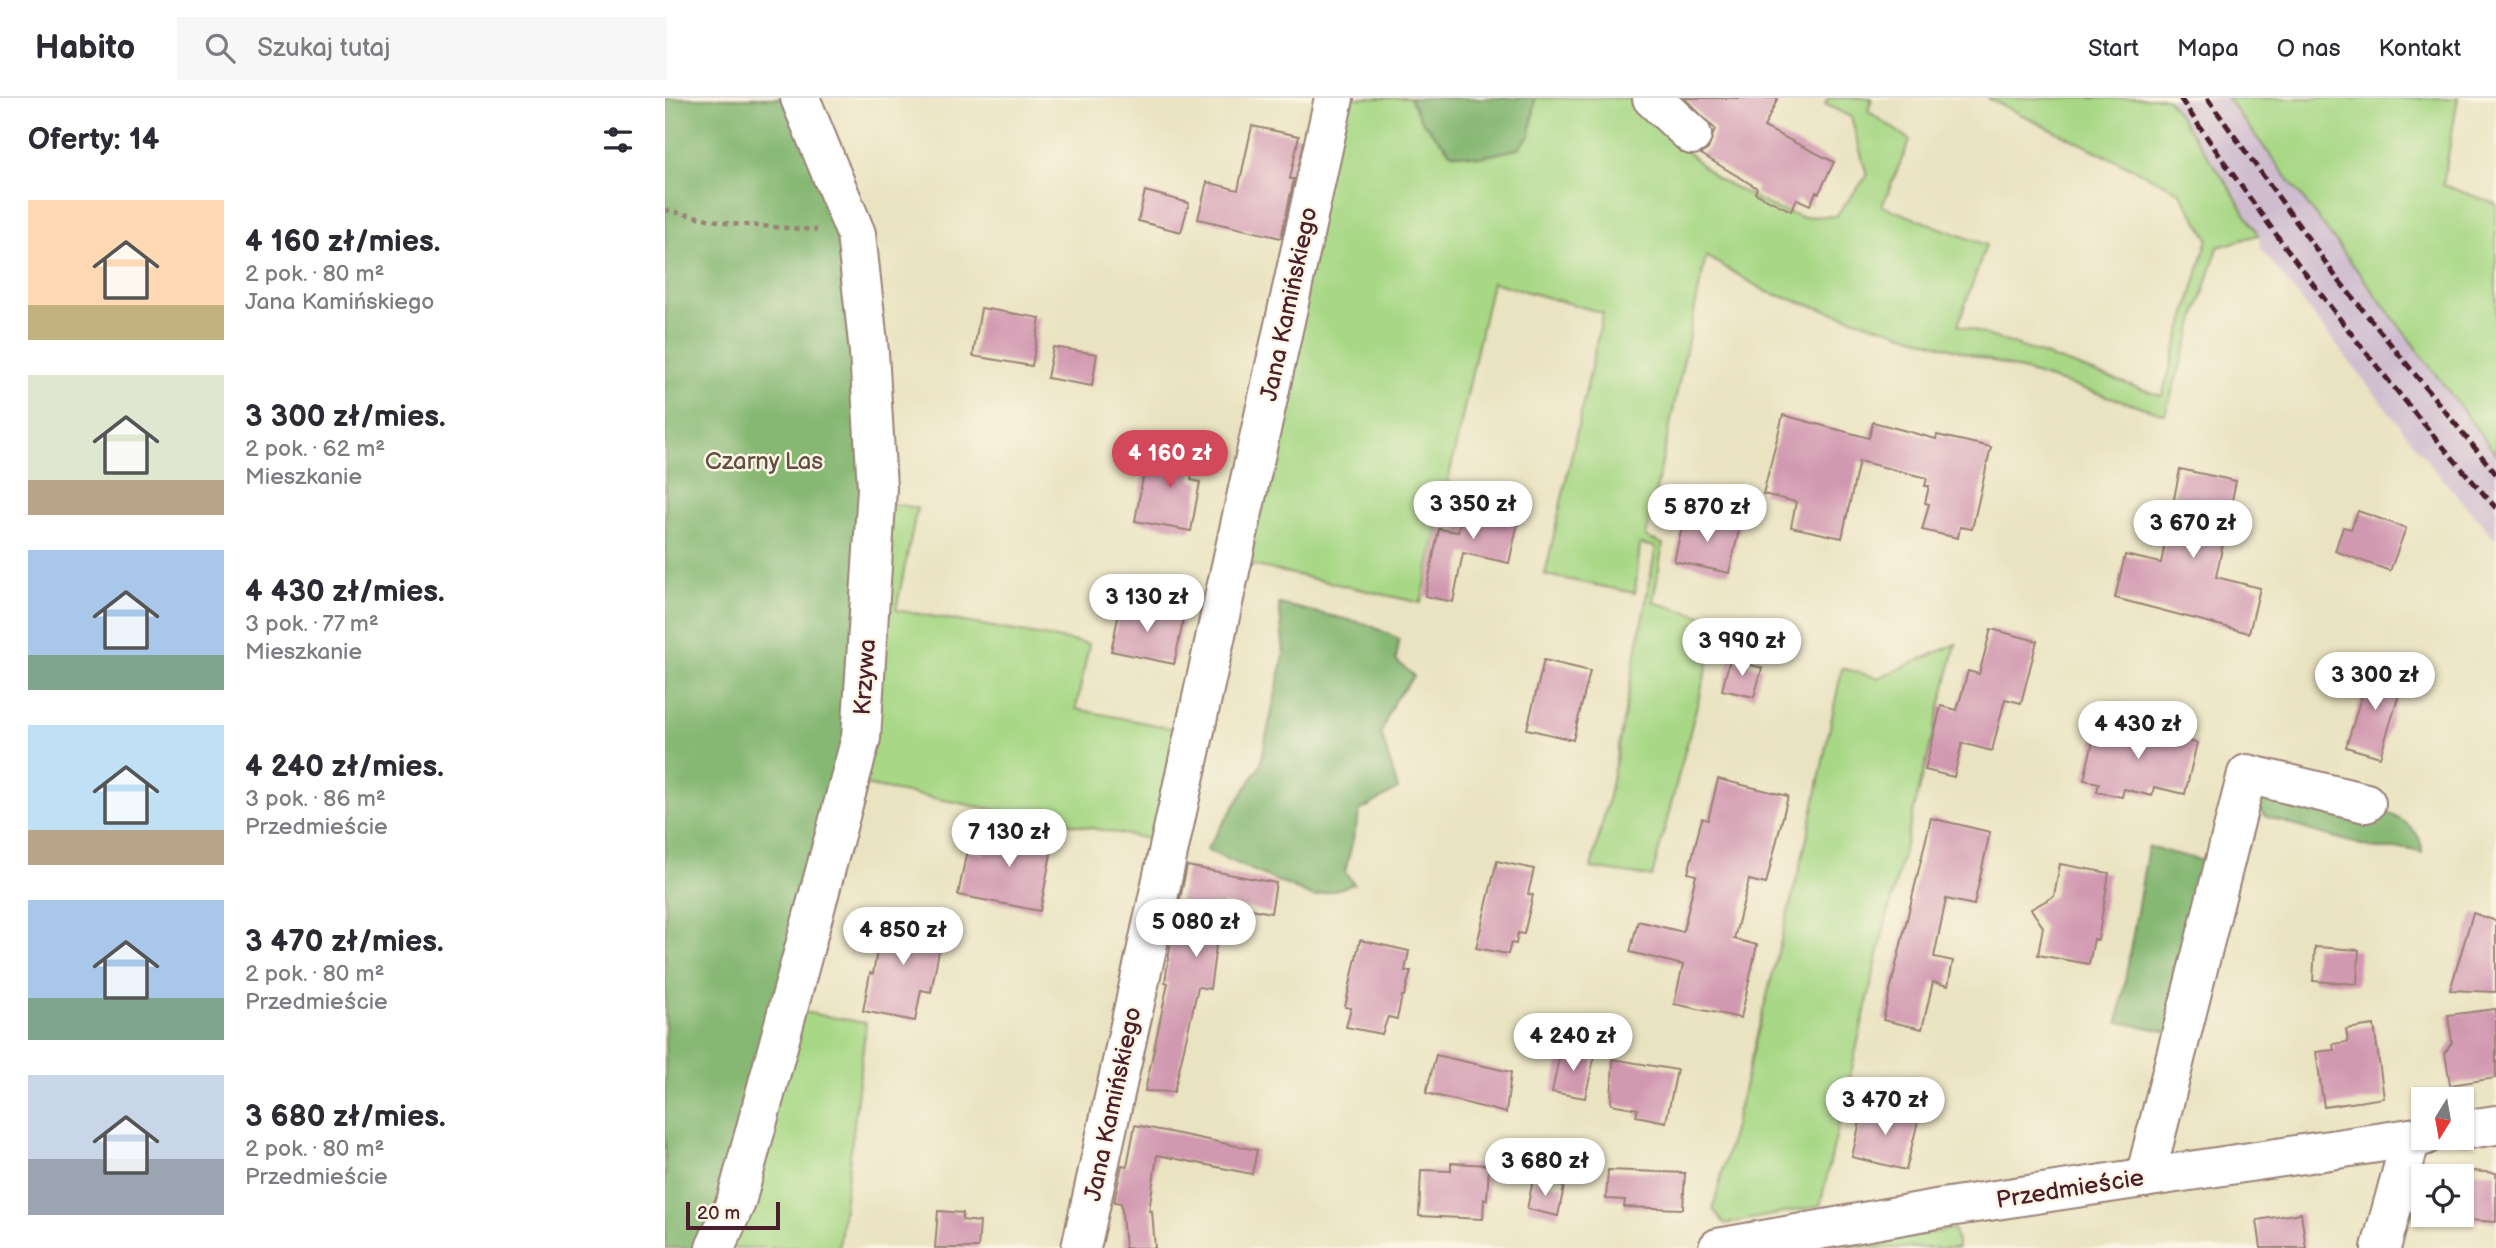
<!DOCTYPE html>
<html lang="pl">
<meta charset="utf-8">
<style>
:root{--surface:#fff;--page:#f7f7f7;--text:#2b2b33;--muted:#7c7c81;--line:#e1e1e2;--accent:#d1495b}
body{margin:0;font-family:"Balsamiq Sans",sans-serif;background:var(--page);color:var(--text);height:100vh;display:flex;flex-direction:column;font-size:26px;white-space:nowrap}
*{box-sizing:border-box;margin:0}
p{font-size:23px;color:var(--muted)}
.icon{flex:none;width:38px;height:38px;fill:none;stroke:currentColor;stroke-width:2;stroke-linecap:round;stroke-linejoin:round}
.map{position:relative;flex:1;overflow:hidden}
.drawer{display:flex;flex-direction:column;background:var(--surface);width:665px}
.drawer>*{flex:none}
.needle{width:46px;rotate:191deg}
.fabs{position:absolute;left:1746px;top:989px;display:grid;gap:14px}
.fabs a{display:grid;place-items:center;width:63px;height:63px;border-radius:0px;background:var(--surface);box-shadow:0 2px 5px #0004;font-size:35px}
.scale{position:absolute;left:21px;bottom:18px;width:94px;box-sizing:border-box;padding-left:7px;border:4px solid #4a1f2b;border-top:0;font-size:19px;line-height:24px;white-space:nowrap;color:#4a1f2b;-webkit-text-stroke:5px #fcf5e5;paint-order:stroke}
.price{position:absolute;translate:-50% -60px;padding:0 16px;border-radius:24px;background:#fff;color:#222;font-size:23px;line-height:46px;filter:drop-shadow(0 2px 4px #0008)}
.price::after{content:'';position:absolute;left:50%;top:42px;width:21px;height:16px;margin-left:-10px;background:inherit;clip-path:polygon(0 0,100% 0,50% 100%)}
.price.selected{background:var(--accent);color:#fff}
ul{padding:0;list-style:none}
li{display:flex;align-items:center;gap:21px;height:175px;padding:0 28px}
li span{display:grid;place-items:center;flex:none;width:196px;height:140px;border-radius:0px;color:#555}
li>.icon{margin-inline-start:auto}
span .icon{width:84px;height:84px;fill:#fffc;stroke-width:1}
li b{font-size:30px}
h2{display:flex;justify-content:space-between;align-items:center;height:84px;padding:0 28px;font-size:30px}
header{display:flex;align-items:center;gap:42px;box-sizing:border-box;height:98px;padding:0 35px;background:var(--surface);border-bottom:2px solid var(--line)}
header strong{font-size:33px}
nav{display:flex;gap:38px;margin-inline-start:auto;font-size:24px}
.search{width:490px;height:63px;background:var(--page);display:flex;align-items:center;gap:18px;box-sizing:border-box;padding:0 24px;border-radius:0px;color:var(--muted);font-size:26px}
main{display:flex;flex:1;min-height:0}
.map>svg:first-child{display:block}
.industrial{fill:#cfbdcf}
.green{fill:#a8d886;stroke:#797c58;stroke-width:2}
.forest{fill:#86b873;stroke:#686c4f;stroke-width:2}
.building{fill:#d199b0}
.lines{fill:none;stroke-linecap:round;stroke-linejoin:round}
.minor-casing{stroke:#9a8176;stroke-width:42}
.path{stroke:#9a8176;stroke-width:4.5;stroke-dasharray:5 5;stroke-linecap:butt}
.minor{stroke:#fff;stroke-width:38}
.rail{stroke:#4a1f2b;stroke-width:5;stroke-dasharray:10 5;stroke-linecap:butt}
.labels{text-anchor:middle;dominant-baseline:central;stroke-width:5;stroke-linejoin:round;paint-order:stroke}
.street-label{font-size:24px;fill:#4a1f2b;stroke:#fcf5e5}
.park-label{font-size:24px;fill:#624d42;stroke:#fcf5e5}
</style>
<header>
<strong>Habito</strong>
<div class="search"><svg class="icon" aria-label="search" viewBox="0 0 24 24"><circle cx="10" cy="10" r="6"/><path d="M15 15l6 6"/></svg>Szukaj tutaj</div>
<nav><a>Start</a><a>Mapa</a><a>O nas</a><a>Kontakt</a></nav>
</header>
<main>
<section class="drawer">
<h2>Oferty: 14<svg class="icon" aria-label="filters" viewBox="0 0 24 24"><path d="M4 7h16M4 17h16"/><circle cx="9" cy="7" r="2"/><circle cx="15" cy="17" r="2"/></svg></h2>
<ul>
<li><span style="background:linear-gradient(#ffd9b3 75%,#c2b280 0)"><svg class="icon" aria-label="home" viewBox="0 0 24 24"><path d="M3 11l9-7 9 7M6 9v11h12V9"/></svg></span><div><b>4 160 zł/mies.</b><p>2 pok. · 80 m²</p><p>Jana Kamińskiego</p></div></li>
<li><span style="background:linear-gradient(#dfe7d0 75%,#b9a48a 0)"><svg class="icon" aria-label="home" viewBox="0 0 24 24"><path d="M3 11l9-7 9 7M6 9v11h12V9"/></svg></span><div><b>3 300 zł/mies.</b><p>2 pok. · 62 m²</p><p>Mieszkanie</p></div></li>
<li><span style="background:linear-gradient(#a9c7e8 75%,#7fa58c 0)"><svg class="icon" aria-label="home" viewBox="0 0 24 24"><path d="M3 11l9-7 9 7M6 9v11h12V9"/></svg></span><div><b>4 430 zł/mies.</b><p>3 pok. · 77 m²</p><p>Mieszkanie</p></div></li>
<li><span style="background:linear-gradient(#bfe0f5 75%,#b9a48a 0)"><svg class="icon" aria-label="home" viewBox="0 0 24 24"><path d="M3 11l9-7 9 7M6 9v11h12V9"/></svg></span><div><b>4 240 zł/mies.</b><p>3 pok. · 86 m²</p><p>Przedmieście</p></div></li>
<li><span style="background:linear-gradient(#a9c7e8 70%,#7fa58c 0)"><svg class="icon" aria-label="home" viewBox="0 0 24 24"><path d="M3 11l9-7 9 7M6 9v11h12V9"/></svg></span><div><b>3 470 zł/mies.</b><p>2 pok. · 80 m²</p><p>Przedmieście</p></div></li>
<li><span style="background:linear-gradient(#c9d6e8 60%,#9aa5b1 0)"><svg class="icon" aria-label="home" viewBox="0 0 24 24"><path d="M3 11l9-7 9 7M6 9v11h12V9"/></svg></span><div><b>3 680 zł/mies.</b><p>2 pok. · 80 m²</p><p>Przedmieście</p></div></li>
</ul>
</section>
<div class="map">
<svg width="1831" height="1150" viewBox="0 0 1831 1150">
<rect width="100%" height="100%" fill="#fcf5e5"/>
<filter id="ink" filterUnits="userSpaceOnUse"><feTurbulence type="fractalNoise" baseFrequency=".0143" numOctaves="2"/><feDisplacementMap in="SourceGraphic" scale="14" xChannelSelector="R" yChannelSelector="G"/><feConvolveMatrix kernelMatrix="1 2 1 2 8 2 1 2 1" color-interpolation-filters="sRGB"/></filter>
<filter id="wash" filterUnits="userSpaceOnUse"><feTurbulence type="fractalNoise" baseFrequency=".00686" numOctaves="4" result="noise"/><feDisplacementMap in="SourceGraphic" scale="28" xChannelSelector="R" yChannelSelector="G"/><feGaussianBlur stdDeviation="1.57" result="paint"/><feColorMatrix in="noise" values="0 0 0 0 0 0 0 0 0 0 0 0 0 0 0 0 0 1.4 0 .05"/><feComposite in="paint" operator="in"/></filter>
<g filter="url(#wash)">
<rect width="100%" height="100%" fill="#eae3c1"/>
<polygon class="industrial" points="1502,0 1562,0 1831,356 1831,442 1773,376 1596,151 1593,137"/>
<g class="green">
<polygon points="677,0 745,0 756,22 868,22 870,0 963,0 1051,80 1111,111 1137,119 1171,118 1202,78 1186,19 1160,6 1163,0 1207,0 1203,13 1245,42 1217,108 1321,147 1293,227 1497,298 1543,140 1514,93 1322,0 1502,0 1563,87 1593,137 1553,149 1500,316 1102,194 1041,158 981,439 998,446 988,504 1054,523 987,779 926,770 944,698 991,449 975,446 970,495 880,477 938,215 827,184 756,505 574,464"/>
<polygon points="1562,0 1793,0 1778,87 1831,106 1831,356"/>
<polygon points="215,403 252,410 231,512 424,546 411,611 521,633 495,743 194,686"/>
<polygon points="1291,546 1220,827 1155,1108 1060,1126 1048,1111 1143,736 1177,570 1213,580"/>
<polygon points="137,914 201,925 174,1150 62,1150"/>
<polygon points="1289,1131 1293,1150 1169,1150"/>
</g>
<g class="forest">
<polygon points="0,0 122,0 185,149 200,371 182,640 66,1080 34,1150 0,1150"/>
<polygon points="745,0 870,0 865,37 853,51 816,59 786,55 756,22"/>
<polygon points="614,506 702,526 734,541 731,562 749,578 729,603 716,635 733,691 695,713 680,774 689,786 649,799 541,752 595,668 619,556"/>
<path d="M 1605,688 L 1659,702 L 1679,720 L 1710,708 C 1730,719 1758,728 1757,755 L 1743,751 L 1711,751 L 1643,732 L 1600,718 L 1586,702 Z"/>
<polygon points="1483,749 1555,767 1511,935 1453,924"/>
</g>
<g id="blocks">
<g class="building">
<polygon points="1019,0 1113,0 1099,29 1169,64 1154,95 1151,94 1145,107 1132,101 1126,113 1090,95 1092,90 1036,56 1043,51 1050,31"/>
<polygon points="587,28 634,38 625,81 629,81 616,140 533,121 542,84 573,92"/>
<polygon points="480,93 524,105 516,134 473,123"/>
<polygon points="316,210 375,220 367,268 308,258"/>
<polygon points="388,249 432,256 427,288 382,280"/>
<polygon points="1118,317 1204,340 1208,324 1271,341 1272,337 1326,349 1307,431 1295,429 1293,440 1257,432 1264,406 1260,405 1264,388 1260,388 1262,380 1194,363 1177,440 1126,429 1131,404 1098,396"/>
<polygon points="493,345 531,352 526,382 535,384 526,433 470,423 479,374 488,375"/>
<polygon points="1515,371 1571,383 1551,479 1595,490 1584,535 1450,500 1460,457 1496,465"/>
<polygon points="802,394 857,406 844,465 798,455 788,504 760,498 774,431 793,434"/>
<polygon points="1693,413 1741,430 1725,473 1670,453 1678,429 1686,431"/>
<polygon points="1020,416 1075,428 1064,475 1009,463"/>
<polygon points="456,505 519,519 509,566 446,553"/>
<polygon points="1326,531 1372,543 1356,605 1340,601 1327,653 1297,645 1289,679 1260,672 1276,608 1292,612 1303,573 1314,576"/>
<polygon points="1065,561 1097,570 1089,599 1057,592"/>
<polygon points="879,562 925,573 908,642 862,631"/>
<polygon points="1705,570 1739,580 1715,659 1681,649"/>
<polygon points="1433,622 1532,645 1520,696 1489,689 1487,698 1459,691 1457,699 1432,694 1434,685 1419,682"/>
<polygon points="1053,681 1123,698 1101,786 1084,782 1069,841 1092,847 1076,920 1009,906 1018,867 965,854 973,823 1018,834 1031,777 1023,775 1037,720 1043,722"/>
<polygon points="1266,720 1325,734 1309,807 1281,801 1269,859 1288,863 1283,888 1268,884 1257,931 1218,922"/>
<polygon points="324,727 389,740 375,813 293,797 302,752 319,756"/>
<polygon points="832,763 869,771 863,796 868,797 859,836 853,835 851,846 846,845 843,856 811,850"/>
<polygon points="1395,766 1444,775 1433,842 1429,841 1424,866 1373,857 1378,829 1366,811 1389,798"/>
<polygon points="522,768 611,785 606,815 557,805 545,891 533,889 509,994 480,993 503,885 500,884 506,843"/>
<polygon points="1808,815 1831,823 1831,894 1785,892"/>
<polygon points="221,816 279,827 266,894 256,892 250,923 198,913 205,875 208,876 214,841 218,837"/>
<polygon points="695,842 744,853 740,873 746,873 739,898 737,898 732,921 723,919 717,936 681,929 686,910 680,909"/>
<polygon points="1650,849 1694,852 1692,886 1648,883"/>
<polygon points="1831,911 1831,980 1785,987 1780,955 1787,944 1783,917"/>
<polygon points="1709,927 1719,1000 1659,1009 1651,954 1669,952 1668,946 1683,944 1681,931"/>
<polygon points="896,950 930,957 920,1000 887,994"/>
<polygon points="771,957 846,974 841,1015 761,995"/>
<polygon points="948,961 1012,972 1001,1024 971,1018 973,1011 946,1006"/>
<polygon points="1199,1006 1254,1019 1241,1072 1187,1059"/>
<polygon points="470,1027 592,1052 587,1076 492,1057 484,1113 487,1113 490,1150 460,1150 456,1105 449,1104 457,1067 462,1068"/>
<polygon points="786,1065 824,1067 822,1102 819,1101 818,1121 754,1118 756,1072 786,1073"/>
<polygon points="943,1072 1020,1075 1018,1111 959,1109 960,1102 941,1101"/>
<polygon points="1807,1073 1831,1075 1831,1124 1802,1122"/>
<polygon points="868,1082 899,1089 893,1118 862,1111"/>
<polygon points="273,1113 298,1115 297,1122 315,1124 313,1150 270,1150"/>
<polygon points="1636,1115 1641,1150 1596,1150 1592,1122"/>
</g>
</g>
</g>
<g filter="url(#ink)">
<use href="#blocks" fill-opacity="0" stroke="#9a8176" stroke-width="2"/>
<g class="lines">
<defs>
<g id="minor">
<polyline points="987,0 1027,37"/>
<polyline points="1797,1032 1831,1027"/>
<polyline points="1480,1080 1582,676 1701,705"/>
<polyline points="50,1150 71,1104 196,640 212,390 204,254 191,136 135,0"/>
<polyline points="416,1150 669,0"/>
<polyline points="1053,1150 1277,1110 1759,1038"/>
<polyline points="1716,1150 1746,1040"/>
</g>
</defs>
<use href="#minor" class="minor-casing"/>
<polyline class="path" points="0,112 66,126 152,132"/>
<use href="#minor" class="minor"/>
<g class="rail">
<path d="M 1515,0 C 1612,143 1717,281 1831,410"/>
<polyline points="1542,0 1671,179 1831,376"/>
</g>
</g>
</g>
<g class="labels">
<g class="street-label">
<text transform="translate(624 206) rotate(-78)">Jana Kamińskiego</text>
<text transform="translate(200 579) rotate(-86)">Krzywa</text>
<text transform="translate(448 1006) rotate(-78)">Jana Kamińskiego</text>
<text transform="translate(1405 1091) rotate(-9)">Przedmieście</text>
</g>
<g class="park-label">
<text x="99" y="363">Czarny Las</text>
</g>
</g>
</svg>
<div class="fabs">
<a><svg class="needle" viewBox="-14 -14 28 28"><path d="M0-13l5 13h-10z" fill="#e53935"/><path d="M0 13l5-13h-10z" fill="#7c7c81"/></svg></a>
<a><svg class="icon" aria-label="locate" viewBox="0 0 24 24"><circle cx="12" cy="12" r="6"/><path d="M12 2v4M12 18v4M2 12h4M18 12h4"/></svg></a>
</div>
<div class="scale">20 m</div>
<b class="price selected" style="left:505px;top:392px">4 160 zł</b>
<b class="price" style="left:808px;top:443px">3 350 zł</b>
<b class="price" style="left:1042px;top:446px">5 870 zł</b>
<b class="price" style="left:1528px;top:462px">3 670 zł</b>
<b class="price" style="left:482px;top:536px">3 130 zł</b>
<b class="price" style="left:1077px;top:580px">3 990 zł</b>
<b class="price" style="left:1710px;top:614px">3 300 zł</b>
<b class="price" style="left:1473px;top:663px">4 430 zł</b>
<b class="price" style="left:344px;top:771px">7 130 zł</b>
<b class="price" style="left:531px;top:861px">5 080 zł</b>
<b class="price" style="left:238px;top:869px">4 850 zł</b>
<b class="price" style="left:908px;top:975px">4 240 zł</b>
<b class="price" style="left:1220px;top:1039px">3 470 zł</b>
<b class="price" style="left:880px;top:1100px">3 680 zł</b>
</div>
</main>
